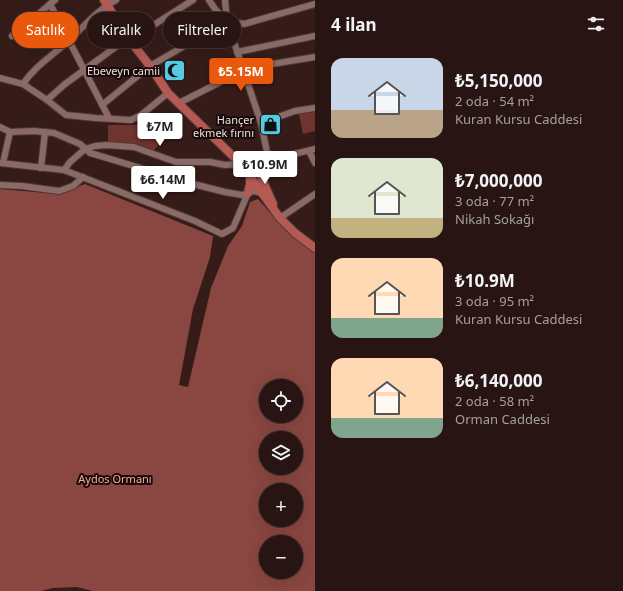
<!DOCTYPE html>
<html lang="tr">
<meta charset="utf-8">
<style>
:root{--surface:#281513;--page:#301e1c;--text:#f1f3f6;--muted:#a59fa0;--line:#443433;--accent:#ea580c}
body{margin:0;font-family:"Noto Sans",sans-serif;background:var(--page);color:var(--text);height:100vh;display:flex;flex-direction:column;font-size:15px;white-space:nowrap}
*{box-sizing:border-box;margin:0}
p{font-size:13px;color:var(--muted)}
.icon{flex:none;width:22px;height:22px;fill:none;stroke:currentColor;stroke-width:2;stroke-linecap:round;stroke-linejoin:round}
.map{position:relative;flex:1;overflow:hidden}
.panel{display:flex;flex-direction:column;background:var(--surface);width:308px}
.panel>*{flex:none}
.hud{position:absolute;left:12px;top:12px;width:243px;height:36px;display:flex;gap:8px}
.fabs{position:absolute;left:259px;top:379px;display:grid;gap:8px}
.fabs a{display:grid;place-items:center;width:44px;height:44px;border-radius:50%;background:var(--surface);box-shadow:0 4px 16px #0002,0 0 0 1px var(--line);font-size:20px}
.price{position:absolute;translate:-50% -34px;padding:0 9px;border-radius:4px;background:#fff;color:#222;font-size:13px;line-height:26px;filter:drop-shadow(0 1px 2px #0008)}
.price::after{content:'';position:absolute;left:50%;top:24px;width:12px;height:9px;margin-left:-6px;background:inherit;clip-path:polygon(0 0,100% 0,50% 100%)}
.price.selected{background:var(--accent);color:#fff}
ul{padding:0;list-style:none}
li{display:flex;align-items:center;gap:12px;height:100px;padding:0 16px}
li span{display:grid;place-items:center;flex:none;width:112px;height:80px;border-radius:12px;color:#555}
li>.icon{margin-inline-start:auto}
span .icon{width:48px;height:48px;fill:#fffc;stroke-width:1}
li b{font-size:17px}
h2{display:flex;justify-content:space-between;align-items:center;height:48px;padding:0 16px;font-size:17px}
.pill{padding:0 14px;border-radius:18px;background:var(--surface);box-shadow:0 4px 16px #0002,0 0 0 1px var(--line);font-size:14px;line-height:36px}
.pill.selected{background:var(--accent);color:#fff}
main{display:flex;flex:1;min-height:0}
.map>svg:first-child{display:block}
.green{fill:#6f342f}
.forest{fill:#8a4640;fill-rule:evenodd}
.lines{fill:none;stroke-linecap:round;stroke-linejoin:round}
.minor-casing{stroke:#4f3937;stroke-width:8}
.major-casing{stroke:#4f3937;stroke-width:10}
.minor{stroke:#8a6a66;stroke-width:6}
.major{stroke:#b75953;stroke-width:8}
.labels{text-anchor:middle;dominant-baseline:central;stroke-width:4;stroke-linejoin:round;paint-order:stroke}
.poi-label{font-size:11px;fill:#efddda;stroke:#150a09;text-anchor:end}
.park-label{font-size:11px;fill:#fdaaa0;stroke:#150a09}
</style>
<main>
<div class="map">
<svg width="315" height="591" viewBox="0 0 315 591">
<rect width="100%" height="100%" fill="#361c19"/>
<g class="green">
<polygon points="315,110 315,131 303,134 299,114"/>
<path d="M 146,116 L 158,124 L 168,135 L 153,151 C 139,144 124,144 108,143 L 108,125 L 136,125 Z"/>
</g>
<path class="forest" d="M 85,184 L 213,236 L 210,257 L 193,309 L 179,385 L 188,387 L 211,288 L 228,246 L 242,226 L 250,202 L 258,199 L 289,234 L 315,252 L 315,591 L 93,591 L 77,587 L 53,588 L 41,591 L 0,591 L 0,189 L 59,194 ZM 266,386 L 296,386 L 296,416 L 266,416 ZM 266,438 L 296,438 L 296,468 L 266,468 ZM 266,490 L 296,490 L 296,520 L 266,520 ZM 266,542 L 296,542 L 296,572 L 266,572 Z"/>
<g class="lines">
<defs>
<g id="minor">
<polyline points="209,0 215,9 227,21 261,123 267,152 266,161 315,149"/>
<polyline points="225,0 227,21"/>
<polyline points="50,4 109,118"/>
<polyline points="227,21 244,24 315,4"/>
<polyline points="12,36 55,0"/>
<polyline points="130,40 193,0"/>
<polyline points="237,52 315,36"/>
<polyline points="0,78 23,84 47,100 66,115 95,118 131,120 141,115 168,93"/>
<path d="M 23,84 C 34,67 52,56 67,42 C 83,28 97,10 116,0"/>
<polyline points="47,100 65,84 128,38"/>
<polyline points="179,103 248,68 315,57"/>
<polyline points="102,105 150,66 227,21"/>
<polyline points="261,123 295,111 315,108"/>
<polyline points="0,127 10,132 34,131 54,133 80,144 90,153 97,155 197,185 225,192 242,195 254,191 261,193"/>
<polyline points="309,151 315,163"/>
<polyline points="0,163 64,170 195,221 222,234 233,228 248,193"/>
<polyline points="3,163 10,132"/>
<polyline points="41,168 45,132"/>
<polyline points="64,170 70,162 85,149 95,146 106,145 134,147 176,162 210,162 225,165 241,164"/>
<polyline points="0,185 22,186 59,191 73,186 83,177"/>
<polyline points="280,218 315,194"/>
</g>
<g id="major">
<polyline points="104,0 128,38 150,66 168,93 241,164 280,218 295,233 315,248"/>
<polyline points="241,164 248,165 258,170 273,204"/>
<polyline points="248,193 250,184 250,171 252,167 266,161"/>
</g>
</defs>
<use href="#minor" class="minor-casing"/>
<use href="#major" class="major-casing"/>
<use href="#minor" class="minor"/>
<use href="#major" class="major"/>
</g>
<defs>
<symbol id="mosque-square" viewBox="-11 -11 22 22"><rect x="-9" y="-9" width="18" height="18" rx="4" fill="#57c9e2" stroke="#150a09"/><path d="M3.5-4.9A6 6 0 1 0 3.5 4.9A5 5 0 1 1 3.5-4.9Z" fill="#111"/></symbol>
<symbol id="shop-square" viewBox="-11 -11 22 22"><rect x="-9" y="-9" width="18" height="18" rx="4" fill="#57c9e2" stroke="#150a09"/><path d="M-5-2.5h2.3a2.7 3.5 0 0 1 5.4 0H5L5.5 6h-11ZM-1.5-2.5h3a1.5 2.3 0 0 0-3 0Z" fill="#111"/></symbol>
</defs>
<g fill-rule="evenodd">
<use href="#mosque-square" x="162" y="58" width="25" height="25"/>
<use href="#shop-square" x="258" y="112" width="25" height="25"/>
</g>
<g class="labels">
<g class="poi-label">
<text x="160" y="70">Ebeveyn camii</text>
<text x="254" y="119">Hançer<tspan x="254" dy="13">ekmek fırını</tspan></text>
</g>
<g class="park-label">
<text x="115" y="478">Aydos Ormanı</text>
</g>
</g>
</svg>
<div class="fabs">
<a><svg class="icon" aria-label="locate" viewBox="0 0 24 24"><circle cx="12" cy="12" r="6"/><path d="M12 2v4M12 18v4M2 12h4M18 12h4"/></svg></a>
<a><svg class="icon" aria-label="layers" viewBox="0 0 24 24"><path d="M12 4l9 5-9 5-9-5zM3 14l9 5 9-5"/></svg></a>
<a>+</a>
<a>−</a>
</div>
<b class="price selected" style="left:241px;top:92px">₺5.15M</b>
<b class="price" style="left:160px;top:147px">₺7M</b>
<b class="price" style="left:265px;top:185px">₺10.9M</b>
<b class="price" style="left:163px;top:200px">₺6.14M</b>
<div class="hud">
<a class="pill selected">Satılık</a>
<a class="pill">Kiralık</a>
<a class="pill">Filtreler</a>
</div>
</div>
<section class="panel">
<h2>4 ilan<svg class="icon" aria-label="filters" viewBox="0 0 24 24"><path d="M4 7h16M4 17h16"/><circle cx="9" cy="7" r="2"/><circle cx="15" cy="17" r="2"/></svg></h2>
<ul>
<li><span style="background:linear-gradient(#c9d6e8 65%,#b9a48a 0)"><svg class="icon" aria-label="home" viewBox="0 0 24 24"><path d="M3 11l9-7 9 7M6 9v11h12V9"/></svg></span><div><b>₺5,150,000</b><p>2 oda · 54 m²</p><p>Kuran Kursu Caddesi</p></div></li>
<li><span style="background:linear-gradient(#dfe7d0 75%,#c2b280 0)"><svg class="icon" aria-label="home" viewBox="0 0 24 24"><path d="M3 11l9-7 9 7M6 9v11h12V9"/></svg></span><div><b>₺7,000,000</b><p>3 oda · 77 m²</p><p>Nikah Sokağı</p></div></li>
<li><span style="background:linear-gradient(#ffd9b3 75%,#7fa58c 0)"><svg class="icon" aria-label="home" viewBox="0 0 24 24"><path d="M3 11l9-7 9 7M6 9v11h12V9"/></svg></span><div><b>₺10.9M</b><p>3 oda · 95 m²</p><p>Kuran Kursu Caddesi</p></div></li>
<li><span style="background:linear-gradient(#ffd9b3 75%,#7fa58c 0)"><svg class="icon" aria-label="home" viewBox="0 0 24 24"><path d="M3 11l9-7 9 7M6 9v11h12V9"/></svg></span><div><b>₺6,140,000</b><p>2 oda · 58 m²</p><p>Orman Caddesi</p></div></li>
</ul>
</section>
</main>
